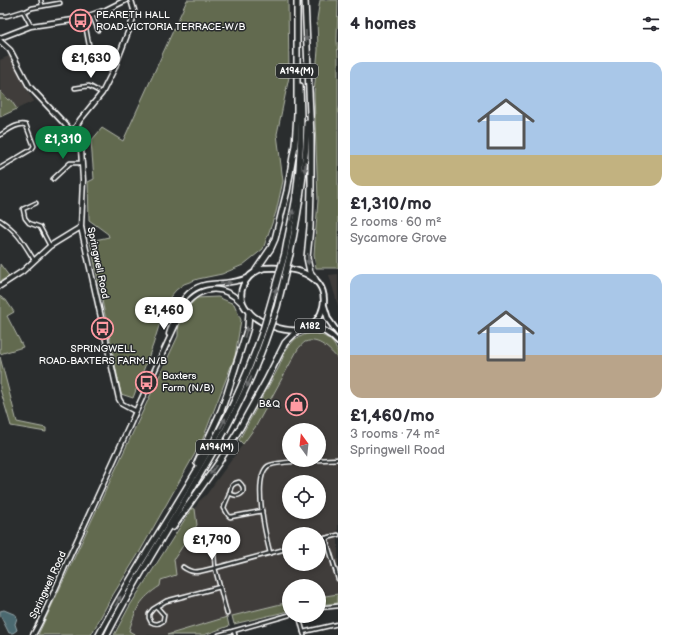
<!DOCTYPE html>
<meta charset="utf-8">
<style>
:root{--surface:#fff;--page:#f2f2f3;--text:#2b2b33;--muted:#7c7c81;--accent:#0b8043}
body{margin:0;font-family:"Balsamiq Sans",sans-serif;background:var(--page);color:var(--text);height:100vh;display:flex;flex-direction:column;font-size:15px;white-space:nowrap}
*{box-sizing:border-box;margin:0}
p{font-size:13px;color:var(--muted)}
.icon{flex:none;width:22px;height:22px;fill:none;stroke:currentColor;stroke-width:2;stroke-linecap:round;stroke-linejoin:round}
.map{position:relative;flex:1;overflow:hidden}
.details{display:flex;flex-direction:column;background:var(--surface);width:336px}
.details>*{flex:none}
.needle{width:26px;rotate:345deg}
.fabs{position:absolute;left:282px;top:423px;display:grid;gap:8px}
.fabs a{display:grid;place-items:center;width:44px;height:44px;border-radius:50%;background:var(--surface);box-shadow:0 2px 6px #0003;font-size:20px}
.price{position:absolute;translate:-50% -34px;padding:0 9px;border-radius:14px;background:#fff;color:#222;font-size:13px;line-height:26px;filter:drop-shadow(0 1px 2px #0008)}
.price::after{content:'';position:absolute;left:50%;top:24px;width:12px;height:9px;margin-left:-6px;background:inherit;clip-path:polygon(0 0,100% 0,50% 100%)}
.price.active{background:var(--accent);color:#fff}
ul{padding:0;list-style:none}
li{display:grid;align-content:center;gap:8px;height:212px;padding:0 12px}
li span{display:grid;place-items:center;height:124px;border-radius:12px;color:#555}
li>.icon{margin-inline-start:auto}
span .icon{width:72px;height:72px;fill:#fffc;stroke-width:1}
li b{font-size:17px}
h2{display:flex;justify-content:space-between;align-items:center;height:48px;padding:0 12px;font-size:17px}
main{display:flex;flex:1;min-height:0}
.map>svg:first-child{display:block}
.built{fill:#3f3d3b;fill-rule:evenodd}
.green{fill:#626a50;stroke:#b0b4a8}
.water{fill:#4c696f;stroke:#94a5a9}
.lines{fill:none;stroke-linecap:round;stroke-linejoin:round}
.street-casing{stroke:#fff;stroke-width:5.5}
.secondary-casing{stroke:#fff;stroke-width:7}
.primary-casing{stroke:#fff;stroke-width:8}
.highway-casing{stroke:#fff;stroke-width:8}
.street{stroke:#2a2d2e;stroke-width:2.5}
.secondary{stroke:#2a2d2e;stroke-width:4}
.primary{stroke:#2a2d2e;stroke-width:4.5}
.highway{stroke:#2a2d2e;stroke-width:5}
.highway-bridge-casing{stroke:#fff;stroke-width:8;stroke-linecap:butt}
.highway-bridge{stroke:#2a2d2e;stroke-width:5}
.oneway{fill:#6a6c6d}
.labels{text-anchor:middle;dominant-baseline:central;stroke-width:3;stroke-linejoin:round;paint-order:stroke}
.shield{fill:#2a2d2e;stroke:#bfc0c0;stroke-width:1}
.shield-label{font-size:9px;font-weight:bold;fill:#fff}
.poi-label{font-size:10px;fill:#fff;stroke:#2a2d2e;text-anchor:start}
.street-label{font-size:10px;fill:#fff;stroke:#2a2d2e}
</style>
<main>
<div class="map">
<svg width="338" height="635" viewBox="0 0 338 635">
<rect width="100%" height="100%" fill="#2a2d2e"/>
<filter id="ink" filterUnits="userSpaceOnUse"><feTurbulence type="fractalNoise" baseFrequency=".025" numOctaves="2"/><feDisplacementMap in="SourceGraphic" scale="8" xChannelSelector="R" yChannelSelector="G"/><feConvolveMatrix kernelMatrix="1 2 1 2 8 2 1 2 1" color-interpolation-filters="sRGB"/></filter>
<g filter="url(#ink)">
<g class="built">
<polygon points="11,55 28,92 34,101 0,117 0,60"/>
<polygon points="338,274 338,306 329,275"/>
<path d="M 306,342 L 318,342 L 328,348 L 338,359 L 338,594 L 319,597 L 319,586 L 289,586 L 289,602 L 219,619 L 167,635 L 136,635 L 129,631 L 135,610 L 148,594 L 160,586 L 161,580 L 174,559 L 197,525 L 195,509 L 199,501 L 206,495 L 256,426 L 298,349 ZM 289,430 L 319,430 L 319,460 L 289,460 ZM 289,482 L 319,482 L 319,512 L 289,512 ZM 289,534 L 319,534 L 319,564 L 289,564 Z"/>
</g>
<g class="green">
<polygon points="187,0 288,0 289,77 277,134 283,181 276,212 263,249 243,265 222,274 198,279 184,284 176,290 170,297 164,310 153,345 133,398 121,394 90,241 109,237 108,234 89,220 88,182 94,179 91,141 102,128 123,141"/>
<polygon points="320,0 338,0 337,41 338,57 338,268 316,268 314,254 318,200 314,93 318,50 317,19"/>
<polygon points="0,91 8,100 10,99 17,109 0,117"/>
<polygon points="0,264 9,276 0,282"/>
<polygon points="0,296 2,298 6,300 14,312 7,316 23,347 0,354"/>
<path d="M 218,297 L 234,304 L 241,320 L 235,356 L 202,441 L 139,553 L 111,598 L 91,635 L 38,635 L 178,336 C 177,321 186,309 196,298 Z"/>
<path d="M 314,333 C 323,334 333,340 337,350 C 338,352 338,356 338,359 C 330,350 319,337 305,342 C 303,343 300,347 298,349 L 256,426 L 243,444 L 239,440 L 279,367 L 286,350 L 295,339 L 306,334 Z"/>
<polygon points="0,357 17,422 46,428 46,432 11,426 0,389"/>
<path d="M 192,508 L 195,509 L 197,525 L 174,559 L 176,575 L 161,580 L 160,586 C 140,599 136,608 129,631 L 136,635 L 114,635 L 129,607 Z"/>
<polygon points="338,594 338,603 319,605 319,597"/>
<polygon points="289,602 289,611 234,624 232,616"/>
<polygon points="227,617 229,626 204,635 167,635"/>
</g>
<polygon class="water" points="4,610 16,615 17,618 15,624 17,630 13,633 9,633 0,615 0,611"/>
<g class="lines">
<defs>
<g id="street">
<polyline points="41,0 42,6"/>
<polyline points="26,11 32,8 60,3"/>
<polyline points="92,15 98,30"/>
<polyline points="0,16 7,16 23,11 31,26"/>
<polyline points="84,18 89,45"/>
<polyline points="98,56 96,61 114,69"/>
<polyline points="75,88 89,86 102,93"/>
<path d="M 0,135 C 7,131 18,122 26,125 L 34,146 L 32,149 L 0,168"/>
<polyline points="53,179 70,163 81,163"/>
<polyline points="36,203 23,209 25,218 29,223 40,227 50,246"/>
<path d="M 0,220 C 18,232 23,242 34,260"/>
<path d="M 229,493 C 235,496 238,497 243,492 C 244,487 242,485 239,482 C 230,484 231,488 229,495 C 227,500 225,503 224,508 L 228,515 L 230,517 L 262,511"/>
<polyline points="326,538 338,579"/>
<polyline points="319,540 338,535"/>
<path d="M 270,553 C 266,537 252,478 268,466 C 275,461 326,460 338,459"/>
<path d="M 183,567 C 195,576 202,570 215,568 C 214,556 214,545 210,535"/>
<path d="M 157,607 L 164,615 L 163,621 C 159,624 156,625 151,622 L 149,618 L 149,614 L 153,609 L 166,601 L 220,587"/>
<polyline points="319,608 338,606"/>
<polyline points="227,614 215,568 289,548"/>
<polyline points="299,616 304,635"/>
<polyline points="234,631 235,635"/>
<polyline points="303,632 338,624"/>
<polyline points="219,635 289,615"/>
</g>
<g id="secondary">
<polyline points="0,38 31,26 80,19 106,10 126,0"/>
<polyline points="0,41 10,50 29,86 77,137 81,149 83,180 81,227 119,399 122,404 135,411"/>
<polyline points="72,133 80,120 102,93 114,69 132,22 134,10 131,0"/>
<polyline points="0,286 23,271 50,246 81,227"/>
<path d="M 169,334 C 176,311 183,286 211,284 C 224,283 235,283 247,278"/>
<path d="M 33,635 C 49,607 60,576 74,547 C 112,466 147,385 185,305 C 203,284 225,285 243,304"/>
</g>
<g id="primary">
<path d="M 264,268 C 280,267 300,268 314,279 C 331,292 325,322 304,329 C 287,334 259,324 248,311 C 233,294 245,274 264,268 Z"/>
<polyline points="324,306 328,319 338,333"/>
<path d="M 310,326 C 322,328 330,333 338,342"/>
</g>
<g id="highway">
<polyline points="305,0 311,137 311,187 310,227 307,258 310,272 315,279"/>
<path d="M 285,253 C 288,234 293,215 296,196 C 301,160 302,122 300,86"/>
<path d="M 290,254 C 299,210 306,167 307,123"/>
<polyline points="256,270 271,248 275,239 287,191 295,145 297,114 297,0"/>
<polyline points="197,463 221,411 227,394 248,327 249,312"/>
<polyline points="173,527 219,462 240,428 266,381 285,343 298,330"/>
<path d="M 99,635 C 140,557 193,485 232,406 C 244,381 254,356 263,330"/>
<path d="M 107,635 C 158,532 231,444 268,333"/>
</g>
</defs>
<use href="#street" class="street-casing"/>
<use href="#secondary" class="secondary-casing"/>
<use href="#primary" class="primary-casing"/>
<use href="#highway" class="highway-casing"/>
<use href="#street" class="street"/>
<use href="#secondary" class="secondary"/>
<use href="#primary" class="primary"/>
<use href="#highway" class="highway"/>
<defs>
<g id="highway-bridge">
<polyline points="263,330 285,253"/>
<polyline points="268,333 277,307 290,254"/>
</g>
</defs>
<use href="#highway-bridge" class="highway-bridge-casing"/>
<use href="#highway-bridge" class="highway-bridge"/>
</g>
<defs><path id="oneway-solid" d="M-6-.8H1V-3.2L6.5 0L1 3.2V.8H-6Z"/></defs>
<g class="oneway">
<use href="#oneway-solid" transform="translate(306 36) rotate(88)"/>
<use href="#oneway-solid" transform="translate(305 167) rotate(94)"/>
<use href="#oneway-solid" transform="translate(292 215) rotate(-79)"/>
<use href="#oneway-solid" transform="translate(308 259) rotate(87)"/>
<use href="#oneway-solid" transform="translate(226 283) rotate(-4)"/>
<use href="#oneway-solid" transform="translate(275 293) rotate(-75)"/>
<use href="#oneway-solid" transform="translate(246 332) rotate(-75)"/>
<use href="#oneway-solid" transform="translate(249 382) rotate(114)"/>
<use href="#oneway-solid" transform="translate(223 423) rotate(-62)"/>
<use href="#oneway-solid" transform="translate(213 470) rotate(125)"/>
<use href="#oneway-solid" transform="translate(118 601) rotate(-60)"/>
</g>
</g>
<defs>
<symbol id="bus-ring" viewBox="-11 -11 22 22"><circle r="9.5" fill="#2a2d2e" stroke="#ff9aa2" stroke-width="1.5"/><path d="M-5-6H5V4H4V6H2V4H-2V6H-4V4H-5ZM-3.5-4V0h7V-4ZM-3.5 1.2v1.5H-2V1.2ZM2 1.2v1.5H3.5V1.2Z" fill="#ff9aa2"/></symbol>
<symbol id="shop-ring" viewBox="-11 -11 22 22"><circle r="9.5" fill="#2a2d2e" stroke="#ff9aa2" stroke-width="1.5"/><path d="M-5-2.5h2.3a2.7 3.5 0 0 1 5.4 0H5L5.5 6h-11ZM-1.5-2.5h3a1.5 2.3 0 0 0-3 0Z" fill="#ff9aa2"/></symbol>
</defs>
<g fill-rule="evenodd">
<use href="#bus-ring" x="68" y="8" width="25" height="25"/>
<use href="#bus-ring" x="90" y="316" width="25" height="25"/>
<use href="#bus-ring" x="134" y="370" width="25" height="25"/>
<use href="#shop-ring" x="284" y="392" width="25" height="25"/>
</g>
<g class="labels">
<g class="shield">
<rect x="276" y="64" width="42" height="14" rx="3"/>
<rect x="295" y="319" width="30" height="14" rx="3"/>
<rect x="196" y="440" width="42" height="14" rx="3"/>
</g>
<g class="shield-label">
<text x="297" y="71">A194(M)</text>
<text x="310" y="326">A182</text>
<text x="217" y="447">A194(M)</text>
</g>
<g class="poi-label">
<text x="96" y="15">PEARETH HALL<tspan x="96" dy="12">ROAD-VICTORIA TERRACE-W/B</tspan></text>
<text x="103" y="349" text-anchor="middle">SPRINGWELL<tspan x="103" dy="12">ROAD-BAXTERS FARM-N/B</tspan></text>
<text x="162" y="376">Baxters<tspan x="162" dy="12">Farm (N/B)</tspan></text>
<text x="280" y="404" text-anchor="end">B&amp;Q</text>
</g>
<g class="street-label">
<text transform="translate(98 263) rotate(78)">Springwell Road</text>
<text transform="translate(48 585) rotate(-65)">Springwell Road</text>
</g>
</g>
</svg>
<div class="fabs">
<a><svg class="needle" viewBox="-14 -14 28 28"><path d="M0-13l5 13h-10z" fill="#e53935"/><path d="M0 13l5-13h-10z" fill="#7c7c81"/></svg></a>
<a><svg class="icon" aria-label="locate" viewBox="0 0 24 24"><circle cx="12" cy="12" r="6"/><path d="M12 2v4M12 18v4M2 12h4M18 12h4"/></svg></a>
<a>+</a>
<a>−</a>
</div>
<b class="price" style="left:91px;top:79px">£1,630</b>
<b class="price active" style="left:63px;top:160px">£1,310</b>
<b class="price" style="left:164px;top:331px">£1,460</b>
<b class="price" style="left:212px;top:561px">£1,790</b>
</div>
<section class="details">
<h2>4 homes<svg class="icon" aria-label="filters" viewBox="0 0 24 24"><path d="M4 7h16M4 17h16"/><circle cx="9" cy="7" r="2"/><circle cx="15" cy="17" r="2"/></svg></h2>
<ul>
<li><span style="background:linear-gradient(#a9c7e8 75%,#c2b280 0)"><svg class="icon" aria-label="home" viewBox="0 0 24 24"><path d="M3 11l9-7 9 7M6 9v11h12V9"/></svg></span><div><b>£1,310/mo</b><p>2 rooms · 60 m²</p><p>Sycamore Grove</p></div></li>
<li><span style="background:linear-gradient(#a9c7e8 65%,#b9a48a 0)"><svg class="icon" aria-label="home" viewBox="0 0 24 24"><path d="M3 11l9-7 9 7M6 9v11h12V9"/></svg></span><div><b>£1,460/mo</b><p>3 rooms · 74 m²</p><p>Springwell Road</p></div></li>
</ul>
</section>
</main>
